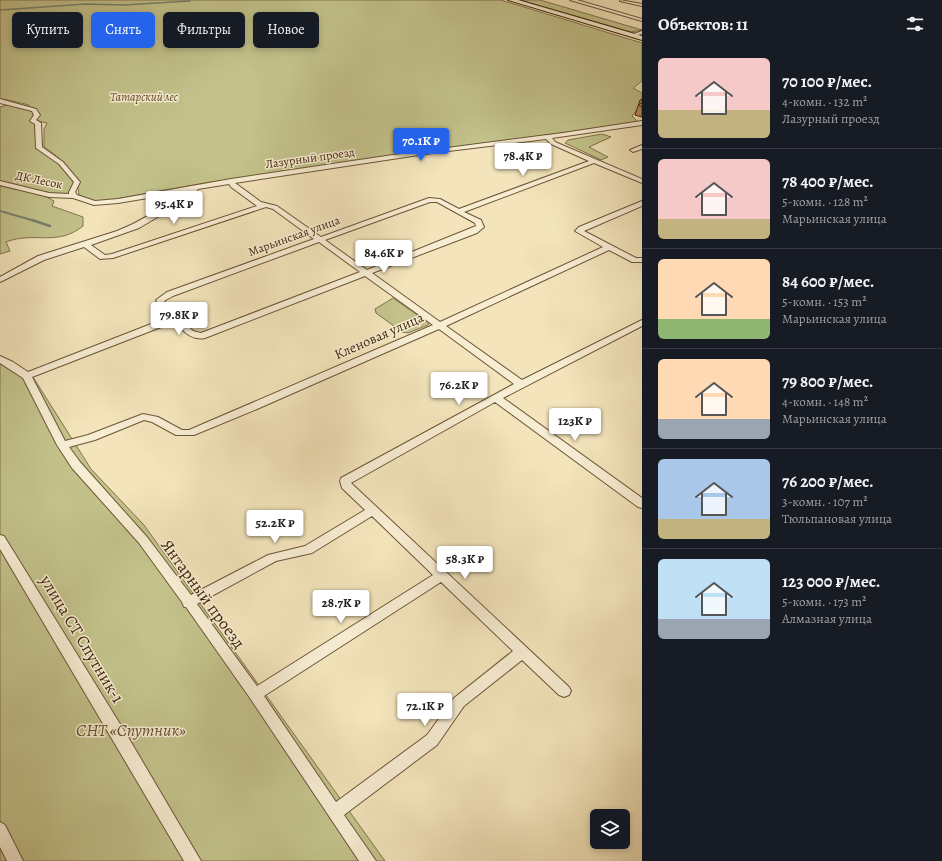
<!DOCTYPE html>
<html lang="ru">
<meta charset="utf-8">
<style>
:root{--surface:#171b24;--page:#20242c;--text:#f1f3f6;--muted:#9ea1a6;--line:#363941;--accent:#2563eb}
body{margin:0;font-family:Alegreya,serif;background:var(--page);color:var(--text);height:100vh;display:flex;flex-direction:column;font-size:15px;white-space:nowrap}
*{box-sizing:border-box;margin:0}
p{font-size:13px;color:var(--muted)}
.icon{flex:none;width:22px;height:22px;fill:none;stroke:currentColor;stroke-width:2;stroke-linecap:round;stroke-linejoin:round}
.map{position:relative;flex:1;overflow:hidden}
.panel{display:flex;flex-direction:column;background:var(--surface);width:300px}
.panel>*{flex:none}
.banner{position:absolute;left:12px;top:12px;width:380px;height:36px;display:flex;gap:8px}
.tools{position:absolute;left:590px;top:809px;display:grid;gap:8px}
.tools a{display:grid;place-items:center;width:40px;height:40px;border-radius:6px;background:var(--surface);box-shadow:0 2px 6px #0003;font-size:20px}
.price{position:absolute;translate:-50% -34px;padding:0 9px;border-radius:4px;background:#fff;color:#222;font-size:13px;line-height:26px;filter:drop-shadow(0 1px 2px #0008)}
.price::after{content:'';position:absolute;left:50%;top:24px;width:12px;height:9px;margin-left:-6px;background:inherit;clip-path:polygon(0 0,100% 0,50% 100%)}
.price.on{background:var(--accent);color:#fff}
ul{padding:0;list-style:none}
li{display:flex;align-items:center;gap:12px;height:100px;padding:0 16px}
li+li{border-top:1px solid var(--line)}
li span{display:grid;place-items:center;flex:none;width:112px;height:80px;border-radius:6px;color:#555}
li>.icon{margin-inline-start:auto}
span .icon{width:48px;height:48px;fill:#fffc;stroke-width:1}
li b{font-size:17px}
h2{display:flex;justify-content:space-between;align-items:center;height:48px;padding:0 16px;font-size:17px}
.chip{padding:0 14px;border-radius:6px;background:var(--surface);box-shadow:0 2px 6px #0003;font-size:14px;line-height:36px}
.chip.on{background:var(--accent);color:#fff}
main{display:flex;flex:1;min-height:0}
.map>svg:first-child{display:block}
.green{fill:#c3c28b;stroke:#82734a}
.lines{fill:none;stroke-linecap:round;stroke-linejoin:round}
.stream-far2{stroke:#77816d;stroke-width:1.5}
.stream-far1{stroke:#77816d;stroke-width:2}
.stream{stroke:#77816d;stroke-width:2.5}
.street-casing{stroke:#6d5436;stroke-width:2}
.secondary-casing{stroke:#40240a;stroke-width:2}
.street{fill:#f7edd3;fill-rule:evenodd}
.secondary{fill:#f7edd3;fill-rule:evenodd}
.wall{fill:#bc8c65;stroke:#40240a}
.building{fill:#dba376;stroke:#40240a}
.labels{text-anchor:middle;dominant-baseline:central;stroke-width:3;stroke-linejoin:round;paint-order:stroke}
.far-park-label{font-size:12px;font-style:italic;fill:#614c2a;stroke:#f7edd3}
.far-street-label{font-size:12px;fill:#40240a;stroke:#f7edd3}
.street-label{font-size:14px;fill:#40240a;stroke:#f7edd3}
.near-street-label{font-size:17px;fill:#40240a;stroke:#f7edd3}
.near-park-label{font-size:17px;font-style:italic;fill:#614c2a;stroke:#f7edd3}
</style>
<main>
<div class="map">
<svg width="642" height="861" viewBox="0 0 642 861">
<rect width="100%" height="100%" fill="#f3e4bb"/>
<filter id="stains"><feTurbulence type="fractalNoise" baseFrequency=".005" numOctaves="4"/><feColorMatrix values="0 0 0 0 .2 0 0 0 0 .09 0 0 0 0 .02 0 0 0 .5 -.17"/></filter>
<radialGradient id="worn" r=".72"><stop offset=".6" stop-color="#630" stop-opacity="0"/><stop offset="1" stop-color="#630" stop-opacity=".3"/></radialGradient>
<g class="green">
<path d="M 0,0 L 501,0 L 642,43 L 642,81 L 633,88 L 642,93 L 642,103 L 632,116 L 637,121 L 632,123 L 205,183 L 104,201 L 90,201 L 79,195 C 77,172 62,159 44,147 L 44,129 L 47,123 L 38,121 L 34,114 L 31,122 L 35,123 L 38,149 L 60,164 L 74,182 L 70,193 L 65,196 L 0,182 L 0,107 L 11,104 L 31,109 L 29,105 L 4,99 L 0,100 Z"/>
<polygon points="520,0 540,0 642,30 631,32"/>
<polygon points="602,134 611,137 589,147 608,157 601,160 565,143 568,140"/>
<path d="M 0,186 L 43,195 L 54,201 L 52,206 L 83,217 L 83,226 C 57,247 34,231 6,242 L 10,251 L 0,254 Z"/>
<polygon points="393,298 429,323 428,325 408,333 402,332 376,313 375,309"/>
<polygon points="0,358 9,361 33,377 91,469 144,525 385,861 0,861"/>
</g>
<g class="lines">
<polyline class="stream-far2" points="0,10 86,4 124,5 190,1"/>
<polyline class="stream-far1" points="0,211 35,221"/>
<polyline class="stream" points="32,220 50,226"/>
<defs>
<g id="street">
<polygon points="570,0 577,0 642,19 642,21"/>
<polygon points="620,0 642,4 642,6 620,1"/>
<polygon points="642,31 642,34 633,36 631,35"/>
<path d="M 0,99 L 36,109 L 40,115 L 36,120 L 41,123 L 42,147 L 63,162 L 79,181 L 80,182 L 75,192 L 77,195 L 95,201 L 118,199 L 231,179 L 393,155 L 563,133 L 642,121 L 642,125 L 552,138 L 555,142 L 642,179 L 642,183 L 594,163 L 464,212 L 481,220 L 484,227 L 477,233 L 372,273 L 440,322 L 603,247 L 575,231 L 579,227 L 642,201 L 642,206 L 584,231 L 636,258 L 642,258 L 642,262 L 632,262 L 609,250 L 446,326 L 522,380 L 642,320 L 642,326 L 503,398 L 642,498 L 642,508 L 638,507 L 495,402 L 351,483 L 569,687 L 571,691 L 569,695 L 564,697 L 559,695 L 522,660 L 464,706 L 437,745 L 344,815 L 376,861 L 359,861 L 250,698 L 186,607 L 184,607 L 182,602 L 139,543 L 72,468 L 57,445 L 23,378 L 0,363 L 0,356 L 13,362 L 28,372 L 169,317 L 159,307 L 156,300 L 167,292 L 314,239 L 273,209 L 266,207 L 113,258 L 100,259 L 84,247 L 44,260 L 0,282 L 0,277 L 38,256 L 117,231 L 133,224 L 188,194 L 190,191 L 118,203 L 94,205 L 73,198 L 49,197 L 0,185 L 0,181 L 49,193 L 69,194 L 69,192 L 74,182 L 59,164 L 36,148 L 35,124 L 30,121 L 34,115 L 32,111 L 0,103 ZM 546,139 L 551,144 L 589,161 L 459,209 L 440,199 L 429,198 L 321,237 L 277,206 L 261,202 L 235,183 L 432,153 ZM 229,184 L 231,187 L 257,206 L 112,254 L 105,255 L 91,245 L 139,228 L 193,196 L 198,189 ZM 430,202 L 437,202 L 475,223 L 476,226 L 367,270 L 325,240 ZM 319,242 L 360,272 L 201,333 L 193,331 L 166,304 L 164,301 L 173,296 ZM 365,276 L 433,325 L 189,430 L 182,430 L 158,417 L 143,414 L 88,435 L 65,441 L 32,377 L 174,322 C 183,330 191,341 205,338 ZM 439,329 L 514,384 L 341,478 L 340,481 L 342,488 L 365,510 L 305,546 L 268,555 L 191,595 L 147,537 L 80,462 L 69,447 L 95,440 L 144,420 L 152,422 L 176,435 L 194,435 L 257,409 ZM 372,516 L 433,575 L 257,686 L 197,604 L 276,561 L 312,553 ZM 441,582 L 513,651 L 454,698 L 427,735 L 336,802 L 264,696 Z"/>
<polygon points="642,145 642,149 633,152 630,150"/>
<polygon points="0,535 4,536 128,737 201,861 184,861 0,549"/>
<polygon points="0,822 5,825 23,861 7,861 0,847"/>
</g>
<polygon id="secondary" points="508,0 518,0 642,36 642,40"/>
</defs>
<use href="#street" class="street-casing"/>
<use href="#secondary" class="secondary-casing"/>
<use href="#street" class="street"/>
<use href="#secondary" class="secondary"/>
</g>
<polygon class="wall" points="642,99 642,117 635,115 640,100"/>
<polygon class="building" points="642,103 642,107 638,105"/>
<g class="labels">
<g class="far-park-label">
<text x="144" y="97">Татарский лес</text>
</g>
<g class="far-street-label">
<text transform="translate(310 158) rotate(-8)">Лазурный проезд</text>
<text transform="translate(39 180) rotate(12)">ДК Лесок</text>
<text transform="translate(294 236) rotate(-20)">Марьинская улица</text>
</g>
<g class="street-label">
<text transform="translate(379 336) rotate(-24)">Кленовая улица</text>
</g>
<g class="near-street-label">
<text transform="translate(203 594) rotate(54)">Янтарный проезд</text>
<text transform="translate(82 639) rotate(59)">улица СТ Спутник-1</text>
</g>
<g class="near-park-label">
<text x="131" y="730">СНТ «Спутник»</text>
</g>
</g>
<rect width="100%" height="100%" filter="url(#stains)"/>
<rect width="100%" height="100%" fill="url(#worn)"/>
</svg>
<div class="tools">
<a><svg class="icon" aria-label="layers" viewBox="0 0 24 24"><path d="M12 4l9 5-9 5-9-5zM3 14l9 5 9-5"/></svg></a>
</div>
<b class="price on" style="left:421px;top:162px">70.1K ₽</b>
<b class="price" style="left:523px;top:177px">78.4K ₽</b>
<b class="price" style="left:174px;top:225px">95.4K ₽</b>
<b class="price" style="left:384px;top:274px">84.6K ₽</b>
<b class="price" style="left:179px;top:336px">79.8K ₽</b>
<b class="price" style="left:459px;top:406px">76.2K ₽</b>
<b class="price" style="left:575px;top:442px">123K ₽</b>
<b class="price" style="left:275px;top:544px">52.2K ₽</b>
<b class="price" style="left:465px;top:580px">58.3K ₽</b>
<b class="price" style="left:341px;top:624px">28.7K ₽</b>
<b class="price" style="left:425px;top:727px">72.1K ₽</b>
<div class="banner">
<a class="chip">Купить</a>
<a class="chip on">Снять</a>
<a class="chip">Фильтры</a>
<a class="chip">Новое</a>
</div>
</div>
<section class="panel">
<h2>Объектов: 11<svg class="icon" aria-label="filters" viewBox="0 0 24 24"><path d="M4 7h16M4 17h16"/><circle cx="9" cy="7" r="2"/><circle cx="15" cy="17" r="2"/></svg></h2>
<ul>
<li><span style="background:linear-gradient(#f6c9c9 65%,#c2b280 0)"><svg class="icon" aria-label="home" viewBox="0 0 24 24"><path d="M3 11l9-7 9 7M6 9v11h12V9"/></svg></span><div><b>70 100 ₽/мес.</b><p>4-комн. · 132 m²</p><p>Лазурный проезд</p></div></li>
<li><span style="background:linear-gradient(#f6c9c9 75%,#c2b280 0)"><svg class="icon" aria-label="home" viewBox="0 0 24 24"><path d="M3 11l9-7 9 7M6 9v11h12V9"/></svg></span><div><b>78 400 ₽/мес.</b><p>5-комн. · 128 m²</p><p>Марьинская улица</p></div></li>
<li><span style="background:linear-gradient(#ffd9b3 75%,#8fb573 0)"><svg class="icon" aria-label="home" viewBox="0 0 24 24"><path d="M3 11l9-7 9 7M6 9v11h12V9"/></svg></span><div><b>84 600 ₽/мес.</b><p>5-комн. · 153 m²</p><p>Марьинская улица</p></div></li>
<li><span style="background:linear-gradient(#ffd9b3 75%,#9aa5b1 0)"><svg class="icon" aria-label="home" viewBox="0 0 24 24"><path d="M3 11l9-7 9 7M6 9v11h12V9"/></svg></span><div><b>79 800 ₽/мес.</b><p>4-комн. · 148 m²</p><p>Марьинская улица</p></div></li>
<li><span style="background:linear-gradient(#a9c7e8 75%,#c2b280 0)"><svg class="icon" aria-label="home" viewBox="0 0 24 24"><path d="M3 11l9-7 9 7M6 9v11h12V9"/></svg></span><div><b>76 200 ₽/мес.</b><p>3-комн. · 107 m²</p><p>Тюльпановая улица</p></div></li>
<li><span style="background:linear-gradient(#bfe0f5 75%,#9aa5b1 0)"><svg class="icon" aria-label="home" viewBox="0 0 24 24"><path d="M3 11l9-7 9 7M6 9v11h12V9"/></svg></span><div><b>123 000 ₽/мес.</b><p>5-комн. · 173 m²</p><p>Алмазная улица</p></div></li>
</ul>
</section>
</main>
